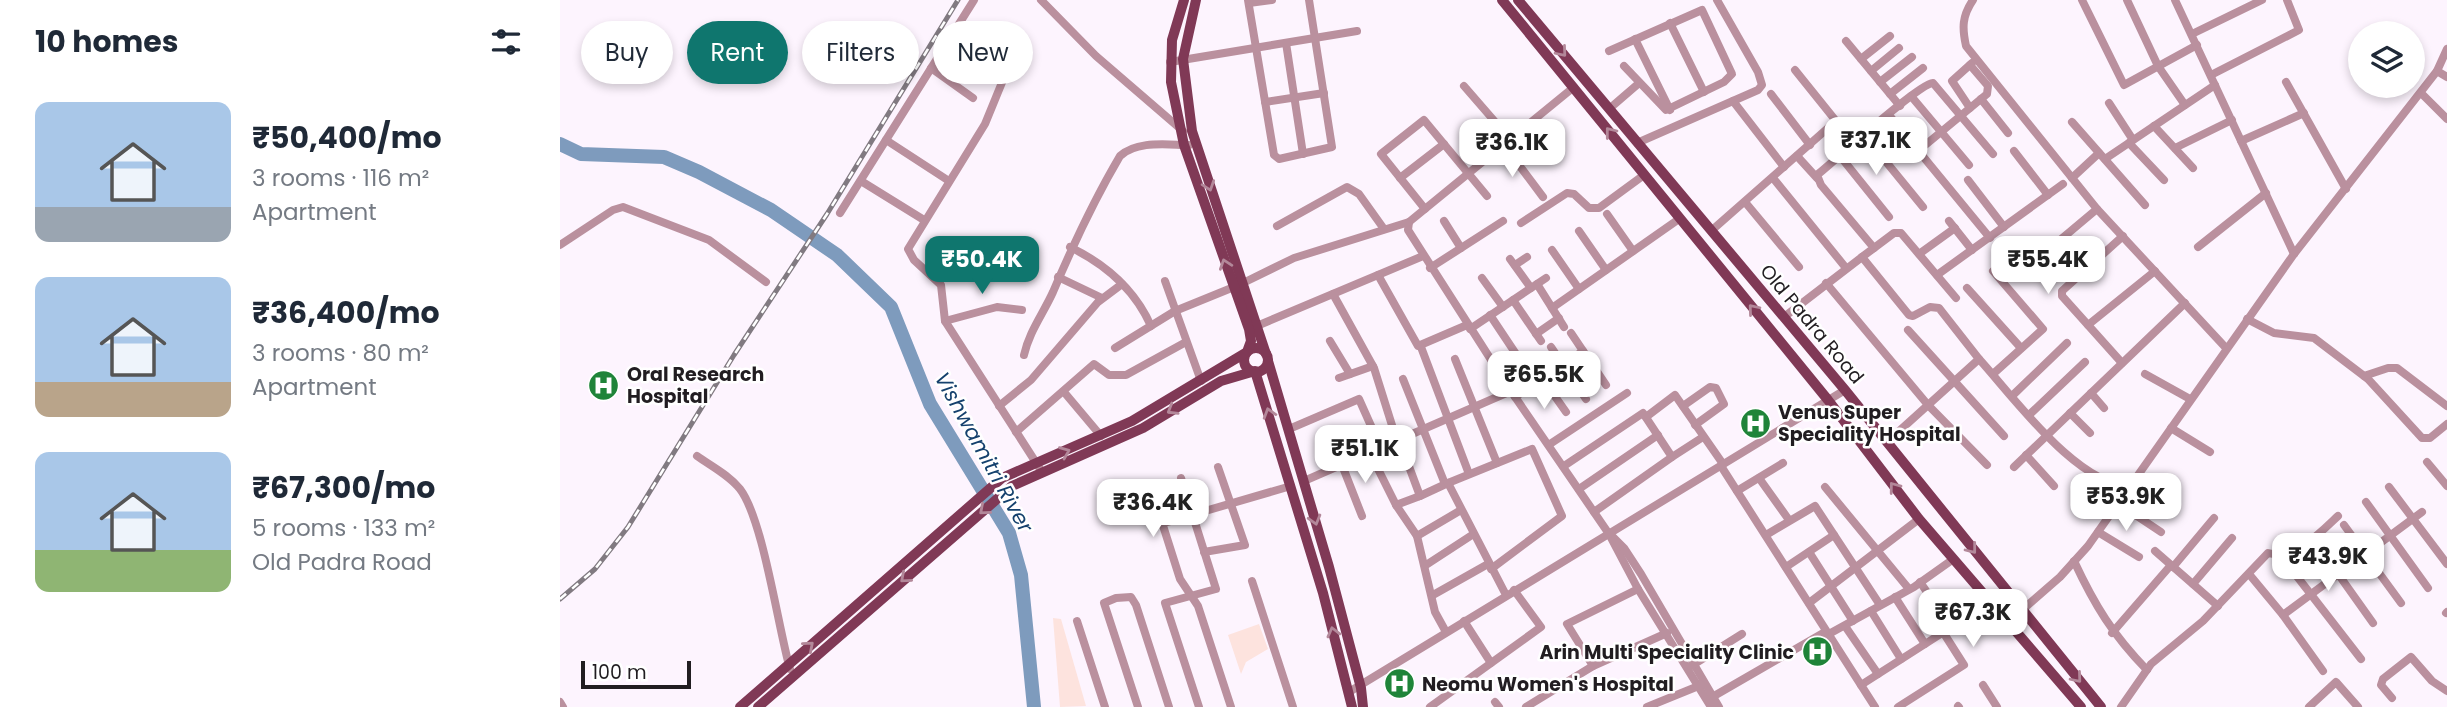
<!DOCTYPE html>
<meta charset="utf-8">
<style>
:root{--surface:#fff;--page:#f2f2f3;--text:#1f2937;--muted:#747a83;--accent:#0f766e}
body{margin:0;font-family:Poppins,sans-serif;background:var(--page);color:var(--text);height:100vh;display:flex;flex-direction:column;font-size:26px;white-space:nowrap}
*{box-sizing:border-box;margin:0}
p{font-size:23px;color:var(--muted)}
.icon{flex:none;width:38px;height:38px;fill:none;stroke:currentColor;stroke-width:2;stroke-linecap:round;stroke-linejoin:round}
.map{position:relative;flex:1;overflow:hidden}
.panel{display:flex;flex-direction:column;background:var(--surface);width:560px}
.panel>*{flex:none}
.top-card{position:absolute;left:21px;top:21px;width:665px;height:63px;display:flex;gap:14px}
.tools{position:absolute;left:1788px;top:21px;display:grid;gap:14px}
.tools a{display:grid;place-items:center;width:77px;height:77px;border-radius:50%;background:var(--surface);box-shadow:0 4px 10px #0003;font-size:35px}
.scale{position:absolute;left:21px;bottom:18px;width:110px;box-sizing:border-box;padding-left:7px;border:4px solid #211d21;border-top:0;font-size:19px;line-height:24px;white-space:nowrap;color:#211d21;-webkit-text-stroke:5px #fff;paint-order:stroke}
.price{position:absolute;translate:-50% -60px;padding:0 16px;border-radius:14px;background:#fff;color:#222;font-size:23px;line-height:46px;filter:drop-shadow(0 2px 4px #0008)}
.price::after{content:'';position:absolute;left:50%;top:42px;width:21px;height:16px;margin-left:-10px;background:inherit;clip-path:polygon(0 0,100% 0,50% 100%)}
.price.on{background:var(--accent);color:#fff}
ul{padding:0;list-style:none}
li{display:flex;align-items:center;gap:21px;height:175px;padding:0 35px}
li span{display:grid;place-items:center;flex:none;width:196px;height:140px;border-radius:14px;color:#555}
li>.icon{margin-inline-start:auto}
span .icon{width:84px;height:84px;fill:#fffc;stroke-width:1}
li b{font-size:30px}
h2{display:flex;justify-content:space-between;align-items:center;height:84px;padding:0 35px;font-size:30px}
.tag{padding:0 24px;border-radius:32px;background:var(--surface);box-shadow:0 4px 10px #0003;font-size:24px;line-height:63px}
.tag.on{background:var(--accent);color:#fff}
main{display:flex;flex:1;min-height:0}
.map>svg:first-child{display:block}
.green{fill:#fde3de}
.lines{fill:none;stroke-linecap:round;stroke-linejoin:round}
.river{stroke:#7e9bbd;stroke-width:14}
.minor{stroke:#ba909e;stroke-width:8}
.major{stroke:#803956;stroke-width:10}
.rail-casing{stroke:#817a81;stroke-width:5}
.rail{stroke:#fff;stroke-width:2.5;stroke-dasharray:8;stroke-linecap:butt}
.oneway{stroke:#b3889a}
.labels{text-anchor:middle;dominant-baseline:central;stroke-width:5;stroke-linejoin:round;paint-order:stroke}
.street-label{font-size:19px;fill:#211d21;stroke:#fff}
.poi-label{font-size:19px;font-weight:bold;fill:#211d21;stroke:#fff;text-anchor:start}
.water-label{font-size:21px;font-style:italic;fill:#15416d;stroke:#fff}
</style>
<main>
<section class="panel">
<h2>10 homes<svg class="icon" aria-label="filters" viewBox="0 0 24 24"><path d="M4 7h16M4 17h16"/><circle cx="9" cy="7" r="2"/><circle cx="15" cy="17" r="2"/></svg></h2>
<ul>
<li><span style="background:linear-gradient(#a9c7e8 75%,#9aa5b1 0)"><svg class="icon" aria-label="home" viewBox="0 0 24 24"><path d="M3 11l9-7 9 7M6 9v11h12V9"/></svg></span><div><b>₹50,400/mo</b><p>3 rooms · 116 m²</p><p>Apartment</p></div></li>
<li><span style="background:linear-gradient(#a9c7e8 75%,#b9a48a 0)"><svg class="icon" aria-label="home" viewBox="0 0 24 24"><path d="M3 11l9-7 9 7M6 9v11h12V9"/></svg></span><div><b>₹36,400/mo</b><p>3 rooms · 80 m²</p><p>Apartment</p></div></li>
<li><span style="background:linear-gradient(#a9c7e8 70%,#8fb573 0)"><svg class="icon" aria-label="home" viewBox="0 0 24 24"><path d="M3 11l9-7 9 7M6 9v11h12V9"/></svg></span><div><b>₹67,300/mo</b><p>5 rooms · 133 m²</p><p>Old Padra Road</p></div></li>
</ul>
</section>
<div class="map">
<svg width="1887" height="707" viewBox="0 0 1887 707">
<rect width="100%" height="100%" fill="#fdf4fe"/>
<g class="green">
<polygon points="493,618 501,619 526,706 500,707"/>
<polygon points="699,624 708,649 686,662 681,674 668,635"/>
</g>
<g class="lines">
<polyline class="river" points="0,144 21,154 104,157 139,172 211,210 277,255 331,307 370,404 449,533 461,575 474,707"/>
<g class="minor">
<polyline points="481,0 536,56 623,131"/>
<polyline points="688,0 714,155 719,159 772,147 749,0"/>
<path d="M 1413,0 C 1402,16 1402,28 1406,46 L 1537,209 L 1666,348"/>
<polyline points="1522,0 1564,85 1637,45"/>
<polyline points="1567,0 1598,66 1625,105"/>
<polyline points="1615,0 1734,254"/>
<polyline points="689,3 712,0"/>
<polyline points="1110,23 1144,92"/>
<polyline points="1632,34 1702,0"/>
<polyline points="1075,39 1110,110"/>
<polyline points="1286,41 1340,106"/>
<polyline points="726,43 743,154"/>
<polyline points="386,45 423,73"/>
<polyline points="1049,51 1142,10 1172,74 1164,82 1106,110 1064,66"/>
<polyline points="452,58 425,124 348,249 354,260 381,285 385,321 482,472"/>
<polyline points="1301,59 1330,36"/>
<polyline points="610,62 797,31"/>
<polyline points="371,68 413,98"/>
<polyline points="1311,71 1339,48"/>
<polyline points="1877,71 1887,77"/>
<polyline points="1651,75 1739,30 1727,0"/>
<polyline points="1320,82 1352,57"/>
<polyline points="1726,82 1786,189"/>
<polyline points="904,86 950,139"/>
<polyline points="1014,87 849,222 848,230 951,391 1049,534 1078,589 1151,707"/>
<polyline points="1861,93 1887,119"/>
<polyline points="1211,94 1250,145"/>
<polyline points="1330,94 1363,68"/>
<polyline points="1351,96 1409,165"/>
<polyline points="1421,99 1448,133"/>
<polyline points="1173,101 1224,167"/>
<polyline points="705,102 764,93"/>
<polyline points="1549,103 1573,140"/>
<polyline points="1410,108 1392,81 1412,63"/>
<polyline points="1049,109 1078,84"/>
<polyline points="1329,115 1430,238"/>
<polyline points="1512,122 1585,205"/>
<polyline points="1594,126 1633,168"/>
<polyline points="1305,136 1363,207"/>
<polyline points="326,140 389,181"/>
<polyline points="1681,141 1744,113"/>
<polyline points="1077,143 1198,90 1202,85 1198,72 1157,0"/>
<polyline points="1569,143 1604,180"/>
<polyline points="944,145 983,197"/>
<polyline points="1615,148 1672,120"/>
<polyline points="1358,151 1427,94 1428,86 1410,65"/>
<polyline points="1454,151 1488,195"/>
<polyline points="1237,156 1257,178"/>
<polyline points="1280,156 1329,217"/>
<polyline points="1545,159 1655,85"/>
<polyline points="840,178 884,144"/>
<polyline points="1213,178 1286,268"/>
<polyline points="1512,178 1539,153"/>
<polyline points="1408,180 1444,227"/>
<polyline points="301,181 364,220"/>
<polyline points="1185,202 1239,267"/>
<polyline points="865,209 821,154 864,120 927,196"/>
<polyline points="280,213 414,0"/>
<polyline points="1047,214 1073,251"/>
<polyline points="884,221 901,248"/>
<polyline points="1389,221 1412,250"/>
<polyline points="961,223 1007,193 1014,194 1029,208 1039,208 1084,175"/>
<polyline points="717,226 787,187 799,194 824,229"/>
<polyline points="1019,231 1046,270"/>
<polyline points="1151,231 1276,121 1235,70"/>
<polyline points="0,245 53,210 63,207 149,240 206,282"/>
<path d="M 510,247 C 545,264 575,290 591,326"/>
<polyline points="1638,247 1706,193"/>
<polyline points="1314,248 1334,233 1341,233 1396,298"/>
<polyline points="992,250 1019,289"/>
<polyline points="1359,254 1395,228"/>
<path d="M 1302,257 L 1314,248 L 1261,185 L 1257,175 C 1276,160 1358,84 1373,83 L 1433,154"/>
<polyline points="950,259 971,288"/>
<polyline points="955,265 967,257"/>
<polyline points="870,268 943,221"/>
<polyline points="1462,272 1537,209"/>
<polyline points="818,275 858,346 907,325"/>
<polyline points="1377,275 1503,184"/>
<polyline points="498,277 542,298"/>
<polyline points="922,278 943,307"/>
<polyline points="605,281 641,381"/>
<polyline points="683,283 734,258 849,222"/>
<polyline points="1266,283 1368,405 1427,465"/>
<polyline points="977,284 986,278"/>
<polyline points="1407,288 1461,348"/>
<polyline points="773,294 814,368 836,438"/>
<polyline points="953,300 981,341"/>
<polyline points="992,308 1119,219"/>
<polyline points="930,315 960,360"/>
<polyline points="1224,317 1302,257 1349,315 1353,316 1370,307 1379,308 1419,359"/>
<polyline points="1687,319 1714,333 1754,338 1808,379 1862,438 1870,438 1887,424"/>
<polyline points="385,321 437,307 462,310"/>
<polyline points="1528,325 1595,271"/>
<polyline points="692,328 863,256"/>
<polyline points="910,329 977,284 1004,327"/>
<polyline points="1348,330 1444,436"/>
<polyline points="1011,333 1046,385"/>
<polyline points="976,334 999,318"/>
<polyline points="770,341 790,374"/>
<polyline points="861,347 909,474"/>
<polyline points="991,347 1026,399"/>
<polyline points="555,348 615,311 674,287"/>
<path d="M 464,355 C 469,332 483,314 493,292 C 513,245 534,200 560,156 C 577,140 608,145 629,145"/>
<polyline points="895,359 937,463"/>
<polyline points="970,361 1006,412"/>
<polyline points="1562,363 1502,296 1502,291 1563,236"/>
<polyline points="1433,374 1483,329 1433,271"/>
<polyline points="1585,374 1630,399"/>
<polyline points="1804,376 1828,368 1837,368 1887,406"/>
<polyline points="779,378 813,366"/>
<polyline points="843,379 885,484"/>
<polyline points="504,392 541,436"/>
<polyline points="1531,393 1544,408"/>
<polyline points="1452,396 1507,343"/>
<polyline points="955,397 1023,351"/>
<polyline points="439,406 471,380 538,302 562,284"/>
<polyline points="1123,406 1150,387 1156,388 1164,404 1135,425"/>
<polyline points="1510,413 1530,433"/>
<polyline points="1469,415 1525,362"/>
<polyline points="1086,417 1115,395 1163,464"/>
<polyline points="1611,428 1650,452"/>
<polyline points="729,429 799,399 820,446"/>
<polyline points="456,432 534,364 549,375 566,375 626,342"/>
<polyline points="838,437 860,496 888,483 946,595"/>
<path d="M 1327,442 L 1419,359 C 1452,395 1521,491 1573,485"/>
<polyline points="990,444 1067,393"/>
<polyline points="809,451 836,505 857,536 875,612 886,632"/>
<polyline points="1466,455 1494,486"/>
<path d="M 137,456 C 151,466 169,475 180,489 C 203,519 218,627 230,669"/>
<polyline points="1112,457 1143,437"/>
<polyline points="1867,462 1887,486"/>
<polyline points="782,465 802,516"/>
<polyline points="1004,466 1083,413 1112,457 1034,512"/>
<polyline points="1161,466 1315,707"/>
<polyline points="1454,467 1625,303"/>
<polyline points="621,478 656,589 605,603 639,707"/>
<polyline points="1199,478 1229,520"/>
<polyline points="744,481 951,391"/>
<polyline points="888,483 972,449 1002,516 931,569"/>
<polyline points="1265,487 1349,589"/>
<polyline points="1829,487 1887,564"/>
<polyline points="1019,489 1098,435"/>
<polyline points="592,491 620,579 638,606 671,707"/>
<polyline points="1177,491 1223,463"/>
<polyline points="1806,502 1868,588"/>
<polyline points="1559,504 1601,532"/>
<polyline points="836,505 860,496"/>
<polyline points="604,523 731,486"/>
<polyline points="1784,525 1841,603"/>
<polyline points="1538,532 1579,557"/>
<polyline points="1206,535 1255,506 1320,605"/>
<polyline points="857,536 901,510"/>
<polyline points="1052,536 1064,548 1081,574 1159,707"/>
<polyline points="1754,540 1813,623"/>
<polyline points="1595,551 1658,606"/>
<polyline points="644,552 685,545 658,467"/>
<polyline points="1249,552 1293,621"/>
<path d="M 1514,561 C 1535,606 1553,635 1587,670"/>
<polyline points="1725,561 1801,659"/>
<polyline points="866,565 912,535"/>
<polyline points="1226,567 1274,535"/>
<polyline points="1613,567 1654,518"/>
<polyline points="1689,574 1723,615 1862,512"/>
<polyline points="692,581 733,707"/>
<polyline points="1360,582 1391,627"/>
<polyline points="1633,584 1672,538"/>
<polyline points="873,595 928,564"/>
<polyline points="1335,597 1365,644"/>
<polyline points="1249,603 1359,519"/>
<polyline points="1311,611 1341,659"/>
<polyline points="1461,611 1500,577 1528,546 1734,254 1877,71 1887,49"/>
<polyline points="1886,613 1887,612"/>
<polyline points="1723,615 1763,671"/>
<polyline points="517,621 545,707"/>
<polyline points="904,621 931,663"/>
<polyline points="1285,626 1318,674"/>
<polyline points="1552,633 1611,565"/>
<polyline points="1267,635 1354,587 1392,560"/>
<polyline points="1033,666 1007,624 1078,589"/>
<polyline points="1131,666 1182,634"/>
<polyline points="1301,685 1429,603"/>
<polyline points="1423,685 1437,707"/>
<polyline points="789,692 1285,390"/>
<polyline points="1154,696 1265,632"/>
<polyline points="1832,698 1821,685 1823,679 1851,657 1872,681 1887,691"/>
<polyline points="0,702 3,707"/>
<polyline points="935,702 939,707"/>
<polyline points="1398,706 1399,707"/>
<polyline points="578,707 544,603 556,598 571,597 576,605 609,707"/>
<polyline points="870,707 981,627 954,590"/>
<polyline points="966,707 1033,666 1107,633"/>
<polyline points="1087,707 1141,685"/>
<polyline points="1338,707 1404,665 1383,632"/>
<path d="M 1561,707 L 1591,664 L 1643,621 L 1708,553 C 1735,560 1760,533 1778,516"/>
<polyline points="1749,707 1776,682 1798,707"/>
</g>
<g class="major">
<polyline points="636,0 623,59 632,131 706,354"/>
<polyline points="942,0 1268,400 1359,519 1521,707"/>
<polyline points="958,0 1285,390 1541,707"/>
<circle cx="696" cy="360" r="12"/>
<polyline points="708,361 769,567 801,688 803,707"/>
<polyline points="180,707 442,478 572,421 687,352 691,341 689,329 624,145 611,82 612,40 624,0"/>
<polyline points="198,707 452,486 583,428 661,381 695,371 763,593 792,707"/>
</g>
<defs>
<polyline id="rail" points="0,599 35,569 68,527 174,355 267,214 398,0"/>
</defs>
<use href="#rail" class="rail-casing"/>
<use href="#rail" class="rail"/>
</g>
<defs><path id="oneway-chevron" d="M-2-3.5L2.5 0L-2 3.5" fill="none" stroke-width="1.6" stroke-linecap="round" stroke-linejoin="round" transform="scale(1.75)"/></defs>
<g class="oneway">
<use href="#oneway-chevron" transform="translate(1002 52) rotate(50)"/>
<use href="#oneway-chevron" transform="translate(1050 132) rotate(-128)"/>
<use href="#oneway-chevron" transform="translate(649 186) rotate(71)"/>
<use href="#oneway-chevron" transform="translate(665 264) rotate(-109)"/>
<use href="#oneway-chevron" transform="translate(1193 309) rotate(-130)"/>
<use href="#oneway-chevron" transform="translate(612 410) rotate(149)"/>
<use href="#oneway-chevron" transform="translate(709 413) rotate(-107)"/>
<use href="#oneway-chevron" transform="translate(505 452) rotate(-22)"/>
<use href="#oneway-chevron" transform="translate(1334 487) rotate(-127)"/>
<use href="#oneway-chevron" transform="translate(424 510) rotate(139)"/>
<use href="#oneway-chevron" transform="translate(755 520) rotate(74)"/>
<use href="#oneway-chevron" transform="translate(1412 549) rotate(52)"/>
<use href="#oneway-chevron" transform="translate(345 578) rotate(139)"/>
<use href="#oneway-chevron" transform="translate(773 632) rotate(-104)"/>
<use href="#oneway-chevron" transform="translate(249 646) rotate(-41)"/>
<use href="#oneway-chevron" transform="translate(1517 678) rotate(50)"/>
</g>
<defs>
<symbol id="hospital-disc" viewBox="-11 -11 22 22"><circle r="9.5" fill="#1f8439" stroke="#fff"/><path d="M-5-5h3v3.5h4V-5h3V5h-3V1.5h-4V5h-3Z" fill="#fff"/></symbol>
</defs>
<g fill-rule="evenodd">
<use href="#hospital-disc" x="26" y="368" width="35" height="35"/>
<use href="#hospital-disc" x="1178" y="406" width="35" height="35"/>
<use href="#hospital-disc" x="1240" y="634" width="35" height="35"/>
<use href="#hospital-disc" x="822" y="666" width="35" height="35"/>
</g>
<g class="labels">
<g class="street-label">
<text transform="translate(1252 324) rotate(50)">Old Padra Road</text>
</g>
<g class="poi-label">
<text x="67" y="374">Oral Research<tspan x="67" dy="22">Hospital</tspan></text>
<text x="1218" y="412">Venus Super<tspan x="1218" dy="22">Speciality Hospital</tspan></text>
<text x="1234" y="652" text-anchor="end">Arin Multi Speciality Clinic</text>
<text x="862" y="684">Neomu Women's Hospital</text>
</g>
<g class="water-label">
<text transform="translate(424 452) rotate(61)">Vishwamitri River</text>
</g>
</g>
</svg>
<div class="tools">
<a><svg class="icon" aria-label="layers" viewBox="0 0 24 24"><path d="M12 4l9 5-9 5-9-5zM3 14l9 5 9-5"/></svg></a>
</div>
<div class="scale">100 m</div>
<b class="price" style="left:1316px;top:177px">₹37.1K</b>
<b class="price" style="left:952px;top:179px">₹36.1K</b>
<b class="price on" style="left:422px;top:296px">₹50.4K</b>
<b class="price" style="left:1488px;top:296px">₹55.4K</b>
<b class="price" style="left:984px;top:411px">₹65.5K</b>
<b class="price" style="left:805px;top:485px">₹51.1K</b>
<b class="price" style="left:1566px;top:533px">₹53.9K</b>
<b class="price" style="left:593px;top:539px">₹36.4K</b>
<b class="price" style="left:1768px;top:593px">₹43.9K</b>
<b class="price" style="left:1413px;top:649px">₹67.3K</b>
<div class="top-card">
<a class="tag">Buy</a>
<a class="tag on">Rent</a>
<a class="tag">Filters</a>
<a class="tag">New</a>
</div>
</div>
</main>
